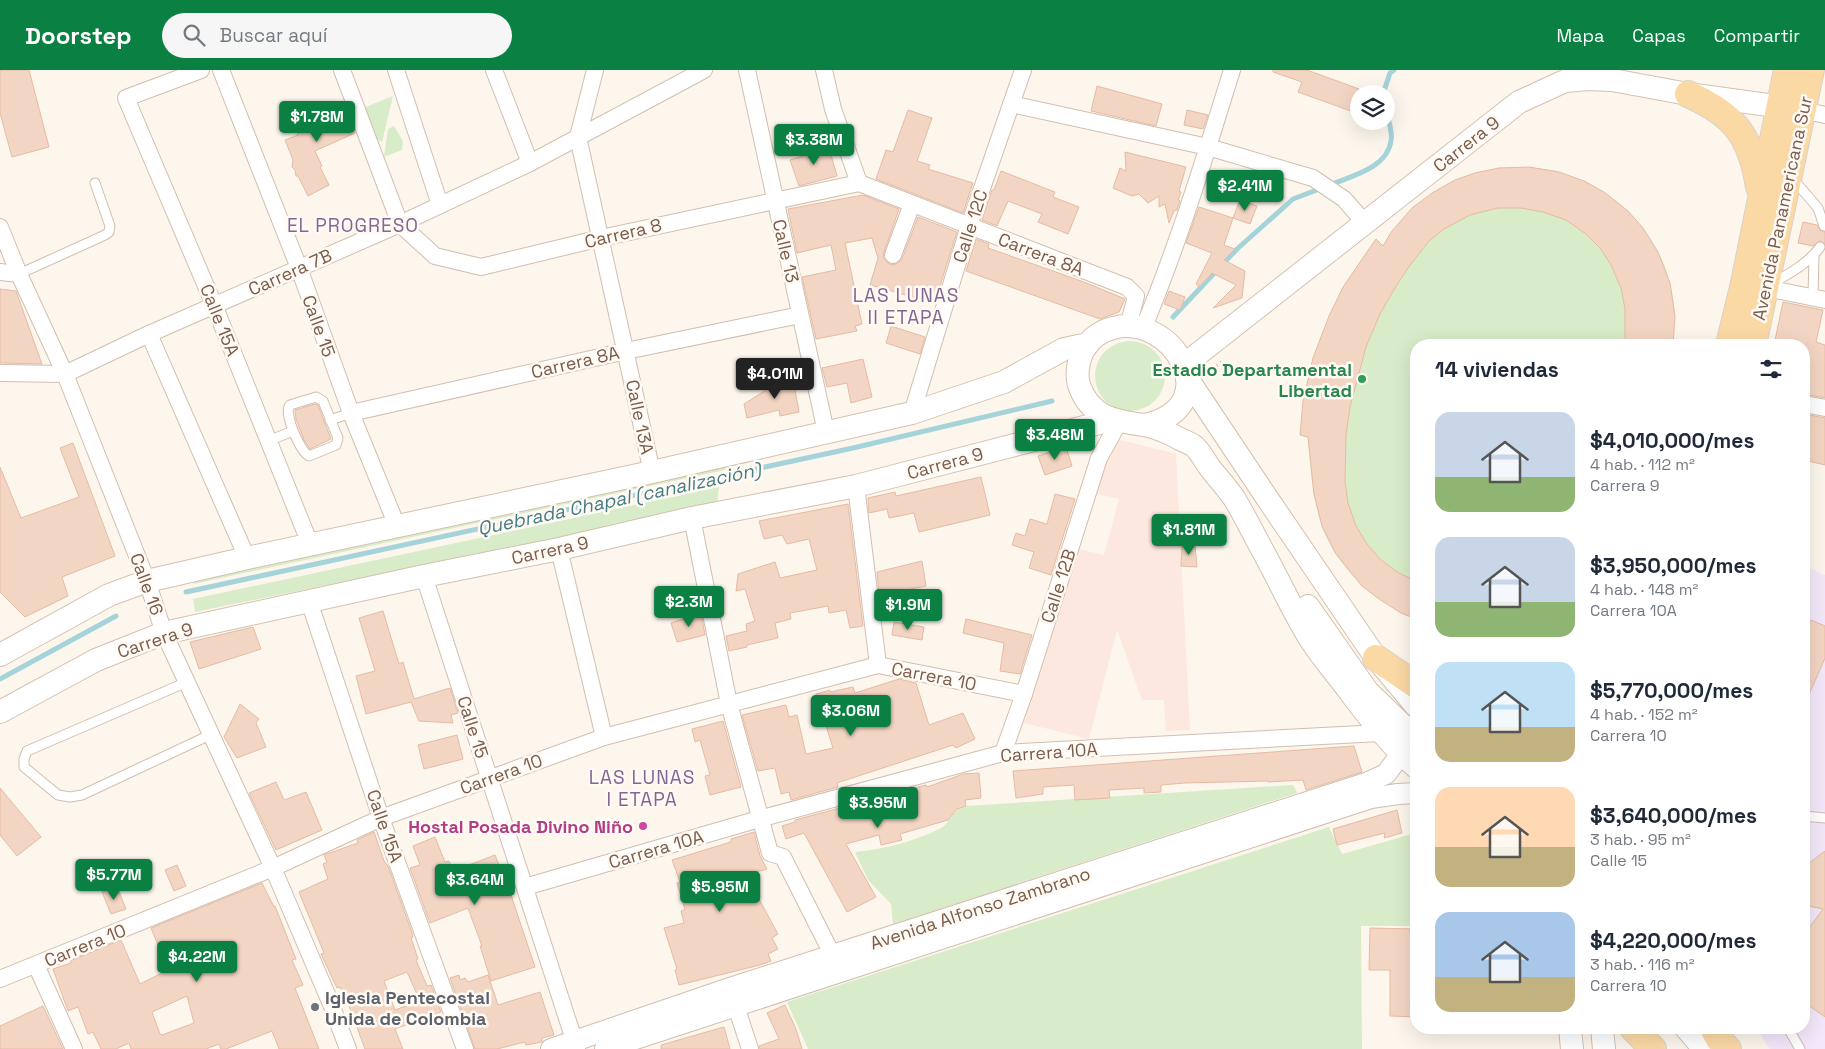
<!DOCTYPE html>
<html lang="es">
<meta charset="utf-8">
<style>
:root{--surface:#fff;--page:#f6f6f7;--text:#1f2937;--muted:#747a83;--accent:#0b8043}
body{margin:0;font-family:"Space Grotesk",sans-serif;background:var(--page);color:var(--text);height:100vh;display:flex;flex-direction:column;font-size:19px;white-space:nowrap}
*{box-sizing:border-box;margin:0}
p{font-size:16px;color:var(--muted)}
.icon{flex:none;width:28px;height:28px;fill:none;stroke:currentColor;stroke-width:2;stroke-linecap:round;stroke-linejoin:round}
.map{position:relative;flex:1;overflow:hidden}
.sheet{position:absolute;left:1410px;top:269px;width:400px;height:695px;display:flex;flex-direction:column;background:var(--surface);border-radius:20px;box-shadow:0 5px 20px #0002}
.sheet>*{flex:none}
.fabs{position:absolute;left:1350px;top:15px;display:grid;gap:10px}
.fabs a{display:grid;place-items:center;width:45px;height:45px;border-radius:50%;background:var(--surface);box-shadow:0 5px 20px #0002;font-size:25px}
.price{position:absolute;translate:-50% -42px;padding:0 11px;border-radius:5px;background:var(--accent);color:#fff;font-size:16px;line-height:32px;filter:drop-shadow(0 1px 2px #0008)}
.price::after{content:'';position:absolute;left:50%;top:30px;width:15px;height:11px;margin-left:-8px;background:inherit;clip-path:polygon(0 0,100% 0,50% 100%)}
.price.selected{background:#222;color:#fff}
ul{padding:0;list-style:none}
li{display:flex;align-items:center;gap:15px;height:125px;padding:0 25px}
li span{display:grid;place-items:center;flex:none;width:140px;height:100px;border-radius:15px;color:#555}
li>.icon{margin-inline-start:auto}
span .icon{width:60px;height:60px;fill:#fffc;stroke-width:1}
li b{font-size:21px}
h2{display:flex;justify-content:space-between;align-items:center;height:60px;padding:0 25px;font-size:21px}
header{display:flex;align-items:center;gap:30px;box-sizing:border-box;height:70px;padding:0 25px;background:var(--accent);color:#fff}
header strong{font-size:24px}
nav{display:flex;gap:28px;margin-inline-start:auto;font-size:18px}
.search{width:350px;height:45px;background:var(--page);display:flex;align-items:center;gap:12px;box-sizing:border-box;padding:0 18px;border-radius:28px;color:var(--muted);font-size:19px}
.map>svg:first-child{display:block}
.commercial{fill:#fde8e0}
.education{fill:#f3e8fa}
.green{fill:#d8ecc9}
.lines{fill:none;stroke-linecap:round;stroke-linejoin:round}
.stream{stroke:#a5d3da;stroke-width:5}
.building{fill:#f3d5c3;stroke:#e6bba3;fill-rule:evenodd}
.service-casing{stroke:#d1beb0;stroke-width:11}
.minor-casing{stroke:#d1beb0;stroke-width:18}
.tertiary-casing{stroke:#d1beb0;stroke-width:22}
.secondary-casing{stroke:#d6c0b0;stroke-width:24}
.primary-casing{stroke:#dad1cd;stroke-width:28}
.path{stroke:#d9b8a5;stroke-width:3;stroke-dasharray:1 4;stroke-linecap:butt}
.service{stroke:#fff;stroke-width:9}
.minor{stroke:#fff;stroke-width:16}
.tertiary{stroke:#fff;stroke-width:20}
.secondary{stroke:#fff;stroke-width:22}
.primary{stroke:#fbd9a5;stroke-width:26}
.leisure-dot{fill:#2e9e5b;stroke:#fffaf3;stroke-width:2}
.hotel-dot{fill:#d1479c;stroke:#fffaf3;stroke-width:2}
.worship-dot{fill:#6b7280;stroke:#fffaf3;stroke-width:2}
.labels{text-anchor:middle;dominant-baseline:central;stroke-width:5;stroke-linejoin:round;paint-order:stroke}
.street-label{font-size:18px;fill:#7a5c4d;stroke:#fffaf3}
.leisure-label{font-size:18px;font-weight:bold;fill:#27864d;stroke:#fffaf3;text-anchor:end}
.hotel-label{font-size:18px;font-weight:bold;fill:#b23c85;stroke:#fffaf3;text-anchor:end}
.worship-label{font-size:18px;font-weight:bold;fill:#5b616d;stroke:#fffaf3;text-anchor:start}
.neighbourhood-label{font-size:19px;letter-spacing:1px;fill:#846695;stroke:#fffaf3}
.water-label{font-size:19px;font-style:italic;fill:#437c86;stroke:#fffaf3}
</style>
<header>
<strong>Doorstep</strong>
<div class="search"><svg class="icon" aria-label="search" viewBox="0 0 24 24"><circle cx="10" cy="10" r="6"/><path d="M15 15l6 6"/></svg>Buscar aquí</div>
<nav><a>Mapa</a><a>Capas</a><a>Compartir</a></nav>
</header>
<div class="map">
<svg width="1825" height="979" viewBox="0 0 1825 979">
<rect width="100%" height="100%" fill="#fdf6ec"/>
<polygon class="commercial" points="1109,367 1176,384 1190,660 1166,661 1164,630 1142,630 1117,560 1089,669 1024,653 1070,477 1104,485 1119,429 1094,423"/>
<polygon class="education" points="1808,497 1825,505 1825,979 1770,979 1756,958 1804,958 1804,508"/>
<g class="green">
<polygon points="393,26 382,72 377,69 363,38"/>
<polygon points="394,56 403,71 402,80 384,87 388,59"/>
<path d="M 1529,97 C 1539,99 1549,99 1559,102 C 1612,116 1657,160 1670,213 C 1675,234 1675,254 1673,274 L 1675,275 L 1416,275 L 1416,549 C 1375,532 1336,498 1321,454 C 1312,426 1310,396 1308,367 L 1300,365 C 1308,286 1328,233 1376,169 L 1383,176 C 1408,133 1449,106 1498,98 C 1508,97 1519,97 1529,97 Z"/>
<circle cx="1130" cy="306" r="35"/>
<polygon points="726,389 725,400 193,514 207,502"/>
<polygon points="719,417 717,435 195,542 193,529"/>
<path d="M 1293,715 L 1297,723 L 893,854 L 891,834 L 868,810 L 855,782 C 885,779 913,772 941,758 C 952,751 950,741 966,736 Z"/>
<polygon points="1329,757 1342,784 1416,763 1416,856 1361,856 1362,979 808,979 787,932"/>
</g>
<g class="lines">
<g class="stream">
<polyline points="1383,24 1390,3 1394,0"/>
<path d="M 1330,115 C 1352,106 1387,98 1391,71 C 1393,62 1388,49 1386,40"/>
<polyline points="1173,247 1237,179 1293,129 1322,118"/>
<polyline points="186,522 853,378 1052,331"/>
<polyline points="0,609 116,546"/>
</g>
</g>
<g class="building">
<polygon points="0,0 29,0 49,77 12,87 0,43"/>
<polygon points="1273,0 1307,0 1359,19 1359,44 1298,22 1302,12 1273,2"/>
<polygon points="1097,16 1162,34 1156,56 1091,41"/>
<polygon points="343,32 355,63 315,81 322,96 320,97 329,115 308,126 298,106 296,106 295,100 292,97 293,90 285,70 298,65 293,51"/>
<polygon points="908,40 932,48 917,91 930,95 928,99 973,113 963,143 876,109 886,80 893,82"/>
<polygon points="1187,40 1208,45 1203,59 1184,55"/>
<polygon points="828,74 837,106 799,116 790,90 812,83 811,79"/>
<polygon points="1125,82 1186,97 1179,121 1181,122 1178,130 1180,131 1177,140 1174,141 1169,153 1165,134 1159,137 1159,126 1148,133 1139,124 1132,126 1113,118 1120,98 1126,101"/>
<polygon points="1529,97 1559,102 1584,111 1604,122 1628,141 1643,158 1658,182 1670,213 1675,246 1673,275 1625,275 1625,239 1621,218 1611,195 1600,178 1586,164 1566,150 1543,142 1521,138 1498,138 1470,145 1444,159 1429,171 1408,198 1395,218 1380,244 1366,277 1350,337 1346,365 1345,412 1348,433 1356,456 1367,474 1381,490 1399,503 1416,511 1416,549 1401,543 1379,529 1362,516 1336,484 1322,456 1314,424 1308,367 1300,365 1303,331 1313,288 1329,246 1343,217 1376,169 1383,176 1392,161 1412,138 1432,123 1455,110 1475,103 1499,98"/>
<polygon points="1001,101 1055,122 1053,127 1079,137 1068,164 1038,152 1042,144 1008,131 997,156 982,150 992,120 994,120"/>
<polygon points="863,125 899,139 884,182 883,187 889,194 895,195 902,189 918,147 957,162 939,219 927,231 870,215 878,188 872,168 845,173 862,254 855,256 857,261 816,269 802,207 836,200 831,175 797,183 788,139"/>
<polygon points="1240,130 1257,136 1250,154 1233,148"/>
<polygon points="1199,137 1233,148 1224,175 1235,179 1224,190 1245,201 1242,228 1213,238 1236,215 1212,203 1199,217 1196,214 1212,183 1186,173"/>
<polygon points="1803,152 1817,155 1820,160 1825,162 1825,174 1820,171 1813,176 1798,173"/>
<polygon points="976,169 989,174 988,178 1084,212 1125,229 1119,242 1100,249 966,201"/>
<polygon points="0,219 16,221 42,294 0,293"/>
<polygon points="1169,221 1185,227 1180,240 1164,234"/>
<polygon points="1783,232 1823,240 1816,272 1825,275 1825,328 1804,324 1804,275 1774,275"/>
<polygon points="891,256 925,267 920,284 886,273"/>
<polygon points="863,289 872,327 851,333 847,313 827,317 822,298"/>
<polygon points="793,308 799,342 780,346 779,340 747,348 744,334 774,315 773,311"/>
<polygon points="315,334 318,335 331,369 310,379 304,370 296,349 295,340"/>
<polygon points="1804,344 1825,348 1825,395 1804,390"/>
<polygon points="73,373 115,486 62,507 68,526 25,547 0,522 0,397 21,448 79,427 60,378"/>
<polygon points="1066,377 1072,396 1045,405 1038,386"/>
<polygon points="981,407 990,445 919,462 914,443 889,448 887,439 869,443 868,428 895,422 896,426"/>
<polygon points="1055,424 1075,429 1051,505 1029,498 1034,482 1012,475 1016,463 1025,466 1030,449 1047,454"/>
<polygon points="848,434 863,556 850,558 846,540 829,543 828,536 790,543 791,549 775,553 778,568 747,575 747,577 729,581 726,566 747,561 746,554 755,551 745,519 736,521 738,504 775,492 780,508 817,500 809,469 787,474 782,465 764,469 759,451"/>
<polygon points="1195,475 1197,497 1181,496 1182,476"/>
<polygon points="922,491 926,516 879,525 877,502"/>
<polygon points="383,541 399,594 403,592 414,629 450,618 458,643 451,645 453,653 419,651 411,632 366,644 356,606 375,601 359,548"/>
<polygon points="701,543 705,565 677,572 671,553"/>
<polygon points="966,549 1032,565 1020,604 1000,601 1004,573 963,563"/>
<polygon points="1811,550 1825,556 1825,588 1804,636 1804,568"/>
<polygon points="894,552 924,557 922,570 892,565"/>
<polygon points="253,557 261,579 199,599 190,572"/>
<polygon points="899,609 916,613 929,655 963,643 975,669 956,678 953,675 837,713 838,717 791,730 789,722 781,724 775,698 758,701 742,645 786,635 789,647 797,645 806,684 833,678 816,624 830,620 830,622 853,617 855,623"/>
<polygon points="240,634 259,649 256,653 266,677 237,688 224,667"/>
<polygon points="723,651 741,717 710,725 705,706 710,705 700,670 695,672 692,659"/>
<polygon points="457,665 463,689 424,699 418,675"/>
<polygon points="1354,676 1362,702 1306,720 1303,710 1268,712 1268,711 1185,713 1161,715 1161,722 1144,723 1144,718 1109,720 1110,728 1075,730 1074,715 1043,717 1043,724 1016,728 1013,701"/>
<polygon points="979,703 981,728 965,730 966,736 957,739 948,750 900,764 902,770 881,775 879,765 846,774 876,827 847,842 804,763 786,769 782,756 795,752 795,750 926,715 927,717 963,704"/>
<polygon points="276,712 284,730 306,722 322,760 276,780 249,723"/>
<polygon points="0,718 41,767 17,786 0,765"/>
<polygon points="1397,740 1402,763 1384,768 1385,763 1337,775 1333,759"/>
<path d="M 374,762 L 384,791 L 388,796 L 411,860 L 413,867 L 411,868 L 418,889 L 416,890 L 427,916 L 431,915 L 441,942 L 395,959 L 403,979 L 365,979 L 349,936 L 340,917 L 337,918 L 321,884 L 324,883 L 299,822 L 328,809 L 323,794 L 327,792 L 324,785 L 358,773 L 357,770 ZM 407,902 L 420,931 L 395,940 L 384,911 Z"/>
<polygon points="754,762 760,786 767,799 746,805 778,864 772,868 778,879 768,884 771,891 760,895 679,915 675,900 677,899 664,858 684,853 681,841 685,840 677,813 680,812 672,790 731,772 731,769"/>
<polygon points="435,767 445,792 449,791 453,801 495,785 510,822 535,897 491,911 480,876 482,876 468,838 430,853 410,798 420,795 413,776"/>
<polygon points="1825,781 1825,947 1804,932 1804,865 1823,839 1804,835 1804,797"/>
<polygon points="177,795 186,816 174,821 165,800"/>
<path d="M 262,813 L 274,837 L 275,836 L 296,889 L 292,890 L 303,915 L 295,918 L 319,979 L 279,979 L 272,961 L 226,979 L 221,979 L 219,974 L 206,979 L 131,979 L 129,973 L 116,979 L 101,979 L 93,962 L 88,964 L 78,937 L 68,941 L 53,899 L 71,893 L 70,891 L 121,870 L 140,914 L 168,900 L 151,858 ZM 187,926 L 194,953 L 162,965 L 160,964 L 152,942 Z"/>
<polygon points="117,817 126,839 111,844 102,822"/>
<polygon points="1370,858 1416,859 1416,947 1390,946 1390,900 1369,900"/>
<polygon points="459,905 460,910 465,908 468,912 488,905 498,935 540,922 554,965 542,968 542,972 526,975 525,972 497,979 475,979 450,908"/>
<polygon points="785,935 796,959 802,979 760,979 759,976 779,969 767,943"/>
<polygon points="43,936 63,979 0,979 0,956"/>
<polygon points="724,957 730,979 661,979 661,975"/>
</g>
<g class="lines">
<defs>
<g id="service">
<polyline points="1793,109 1818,138 1824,156"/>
<polyline points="19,204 105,165 109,162 110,156 95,113"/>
<path d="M 1770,215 C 1788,204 1808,194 1820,177"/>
<polyline points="1813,227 1814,185"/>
<path d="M 316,327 L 323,331 L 338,368 L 336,375 L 309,386 C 300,381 283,343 290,335 Z"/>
<polyline points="330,350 351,343"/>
<polyline points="268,371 293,361"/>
<polyline points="187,612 27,681 24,689 24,697 58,725 70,727 82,725 212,664"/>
<polyline points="1804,746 1825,748"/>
<polyline points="1788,958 1800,979"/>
</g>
<g id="minor">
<polyline points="201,0 126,28 214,235 310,474"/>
<polyline points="221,0 299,198 351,343 397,456"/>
<polyline points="342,0 400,154 435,186 481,197 601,168 859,113"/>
<polyline points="396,0 440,135"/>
<polyline points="494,0 530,93"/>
<polyline points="595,0 578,67 652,402"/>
<polyline points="747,0 826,362"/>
<polyline points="824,0 833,39 859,113"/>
<polyline points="1011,34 1208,77 1313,108 1344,129 1365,153"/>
<polyline points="1802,40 1825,45"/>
<polyline points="859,113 1127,217 1136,226 1128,257"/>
<polyline points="0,157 19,204 65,304 147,511 164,563 273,798 331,934 348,979"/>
<polyline points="893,185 912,134"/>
<polyline points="0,202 19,204"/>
<polyline points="1766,218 1825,230"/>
<path d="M 1143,259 C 1178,175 1205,87 1232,0"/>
<polyline points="149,264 247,488"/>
<polyline points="0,303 65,304 149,264 400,154 530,93 704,0"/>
<polyline points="1804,334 1825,338"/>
<polyline points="351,343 626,281 800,245"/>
<polyline points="912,343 969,156 1023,0"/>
<polyline points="856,416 878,595"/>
<polyline points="692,448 729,634 770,783 783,787 833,886"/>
<polyline points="559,479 604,667"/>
<polyline points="424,506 577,979"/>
<polyline points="309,531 381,748 465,979"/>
<polyline points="1003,683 1024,624 1099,388 1119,352"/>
<polyline points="525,817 759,749 1003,683 1380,663"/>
<polyline points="36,895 74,979"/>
<polyline points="0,909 273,798 381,748 604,667 878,595 1024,624"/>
<polyline points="732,924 750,979"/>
</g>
<g id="tertiary">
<polyline points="551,979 730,918 1366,713 1386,704 1401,684"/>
<polyline points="605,979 1371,728 1398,724 1416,723"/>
</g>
<g id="secondary">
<polyline points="1184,295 1519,32 1565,11 1589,9 1612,10 1688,24 1798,39"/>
<polyline points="1187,308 1267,428 1376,588 1416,636"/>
<path d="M 1145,355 C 1229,336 1172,242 1113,258 C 1100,261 1089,270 1083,281 C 1078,292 1076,304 1079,315 C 1090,347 1114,351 1144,355 C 1155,357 1169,363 1180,369 C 1184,371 1190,373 1194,376 C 1200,381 1205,391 1210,398 C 1218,408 1227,418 1234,428 C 1245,446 1254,465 1264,483 C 1280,512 1294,544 1312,572 C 1324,590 1339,607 1352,625 C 1372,651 1391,676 1416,697"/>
<polyline points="1308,536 1368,622 1416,668"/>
<polyline points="0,585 109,525 147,511 247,488 652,402 912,343 1004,312 1064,279 1088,274"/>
<polyline points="0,642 96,590 164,563 424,506 559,479 692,448 856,416 1111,350"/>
<polyline points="1570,958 1572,979"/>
<polyline points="1602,958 1604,979"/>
<polyline points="1686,958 1704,979"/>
</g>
<g id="primary">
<path d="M 1688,24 C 1735,45 1751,66 1759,117"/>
<polyline points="1729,275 1744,213 1787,0"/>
<polyline points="1753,275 1811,0"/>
<polyline points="1376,588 1416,615"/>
<polyline points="1633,958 1653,979"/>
<polyline points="1713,958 1719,969 1728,979"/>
</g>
</defs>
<use href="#service" class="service-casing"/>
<use href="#minor" class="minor-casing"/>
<use href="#tertiary" class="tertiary-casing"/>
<use href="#secondary" class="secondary-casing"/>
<use href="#primary" class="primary-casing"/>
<polyline class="path" points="1205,305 1224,290"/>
<use href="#service" class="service"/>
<use href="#minor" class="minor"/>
<use href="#tertiary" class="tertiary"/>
<use href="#secondary" class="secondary"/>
<use href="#primary" class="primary"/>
</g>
<circle class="leisure-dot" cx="1362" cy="309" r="5"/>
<circle class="hotel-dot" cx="643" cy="756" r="5"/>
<circle class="worship-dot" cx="315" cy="937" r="5"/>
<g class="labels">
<g class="street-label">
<text transform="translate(1466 74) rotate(-38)">Carrera 9</text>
<text transform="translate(1782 138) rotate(-78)">Avenida Panamericana Sur</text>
<text transform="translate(970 156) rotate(-72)">Calle 12C</text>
<text transform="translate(623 163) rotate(-13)">Carrera 8</text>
<text transform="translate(786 181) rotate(77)">Calle 13</text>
<text transform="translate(1041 184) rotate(21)">Carrera 8A</text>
<text transform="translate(290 202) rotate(-24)">Carrera 7B</text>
<text transform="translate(220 250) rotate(68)">Calle 15A</text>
<text transform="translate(319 256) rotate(70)">Calle 15</text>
<text transform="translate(575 292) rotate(-13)">Carrera 8A</text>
<text transform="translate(640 347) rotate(78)">Calle 13A</text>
<text transform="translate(945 393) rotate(-15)">Carrera 9</text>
<text transform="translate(550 480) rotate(-12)">Carrera 9</text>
<text transform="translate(147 514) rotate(70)">Calle 16</text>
<text transform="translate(1058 516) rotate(-72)">Calle 12B</text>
<text transform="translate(155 570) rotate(-18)">Carrera 9</text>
<text transform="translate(934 606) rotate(11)">Carrera 10</text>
<text transform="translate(473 657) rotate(72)">Calle 15</text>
<text transform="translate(1049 682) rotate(-4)">Carrera 10A</text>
<text transform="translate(501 704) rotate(-20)">Carrera 10</text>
<text transform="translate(385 756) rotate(71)">Calle 15A</text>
<text transform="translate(656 779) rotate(-16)">Carrera 10A</text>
<text transform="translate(980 838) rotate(-18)">Avenida Alfonso Zambrano</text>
<text transform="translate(85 875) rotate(-22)">Carrera 10</text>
</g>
<g class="leisure-label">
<text x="1352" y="299">Estadio Departamental<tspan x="1352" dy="21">Libertad</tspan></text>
</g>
<g class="hotel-label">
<text x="633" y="756">Hostal Posada Divino Niño</text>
</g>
<g class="worship-label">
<text x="325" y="927">Iglesia Pentecostal<tspan x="325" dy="21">Unida de Colombia</tspan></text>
</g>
<g class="neighbourhood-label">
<text x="353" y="155">EL PROGRESO</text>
<text x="906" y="225">LAS LUNAS<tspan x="906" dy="22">II ETAPA</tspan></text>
<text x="642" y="707">LAS LUNAS<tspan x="642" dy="22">I ETAPA</tspan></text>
</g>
<g class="water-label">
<text transform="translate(619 429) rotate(-12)">Quebrada Chapal (canalización)</text>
</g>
</g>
</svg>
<div class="fabs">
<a><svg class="icon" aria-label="layers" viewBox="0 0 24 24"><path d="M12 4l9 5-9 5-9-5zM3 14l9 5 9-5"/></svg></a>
</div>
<b class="price" style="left:317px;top:73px">$1.78M</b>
<b class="price" style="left:814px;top:96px">$3.38M</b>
<b class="price" style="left:1245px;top:142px">$2.41M</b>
<b class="price selected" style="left:775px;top:330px">$4.01M</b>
<b class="price" style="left:1055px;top:391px">$3.48M</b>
<b class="price" style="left:1189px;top:486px">$1.81M</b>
<b class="price" style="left:689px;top:558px">$2.3M</b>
<b class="price" style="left:908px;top:561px">$1.9M</b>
<b class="price" style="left:851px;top:667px">$3.06M</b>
<b class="price" style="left:878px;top:759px">$3.95M</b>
<b class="price" style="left:114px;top:831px">$5.77M</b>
<b class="price" style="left:475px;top:836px">$3.64M</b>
<b class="price" style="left:720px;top:843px">$5.95M</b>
<b class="price" style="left:197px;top:913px">$4.22M</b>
<section class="sheet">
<h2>14 viviendas<svg class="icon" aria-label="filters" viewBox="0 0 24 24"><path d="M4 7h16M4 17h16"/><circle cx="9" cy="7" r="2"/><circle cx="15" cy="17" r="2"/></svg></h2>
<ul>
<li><span style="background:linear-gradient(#c9d6e8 65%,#8fb573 0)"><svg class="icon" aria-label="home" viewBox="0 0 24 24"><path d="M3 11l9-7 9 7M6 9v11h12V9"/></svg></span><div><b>$4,010,000/mes</b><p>4 hab. · 112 m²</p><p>Carrera 9</p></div></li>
<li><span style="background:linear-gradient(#c9d6e8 65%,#8fb573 0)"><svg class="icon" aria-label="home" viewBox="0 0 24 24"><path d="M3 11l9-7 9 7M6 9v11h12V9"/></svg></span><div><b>$3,950,000/mes</b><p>4 hab. · 148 m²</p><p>Carrera 10A</p></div></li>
<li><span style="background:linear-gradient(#bfe0f5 65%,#c2b280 0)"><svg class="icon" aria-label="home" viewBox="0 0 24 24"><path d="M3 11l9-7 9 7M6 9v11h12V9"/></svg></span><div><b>$5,770,000/mes</b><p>4 hab. · 152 m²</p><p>Carrera 10</p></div></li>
<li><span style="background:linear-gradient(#ffd9b3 60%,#c2b280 0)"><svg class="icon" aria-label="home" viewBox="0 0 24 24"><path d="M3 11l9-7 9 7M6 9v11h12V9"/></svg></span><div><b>$3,640,000/mes</b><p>3 hab. · 95 m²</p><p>Calle 15</p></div></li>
<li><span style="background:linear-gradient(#a9c7e8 65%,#c2b280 0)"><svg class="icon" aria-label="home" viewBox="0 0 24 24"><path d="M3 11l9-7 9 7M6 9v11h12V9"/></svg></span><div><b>$4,220,000/mes</b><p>3 hab. · 116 m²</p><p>Carrera 10</p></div></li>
</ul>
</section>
</div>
